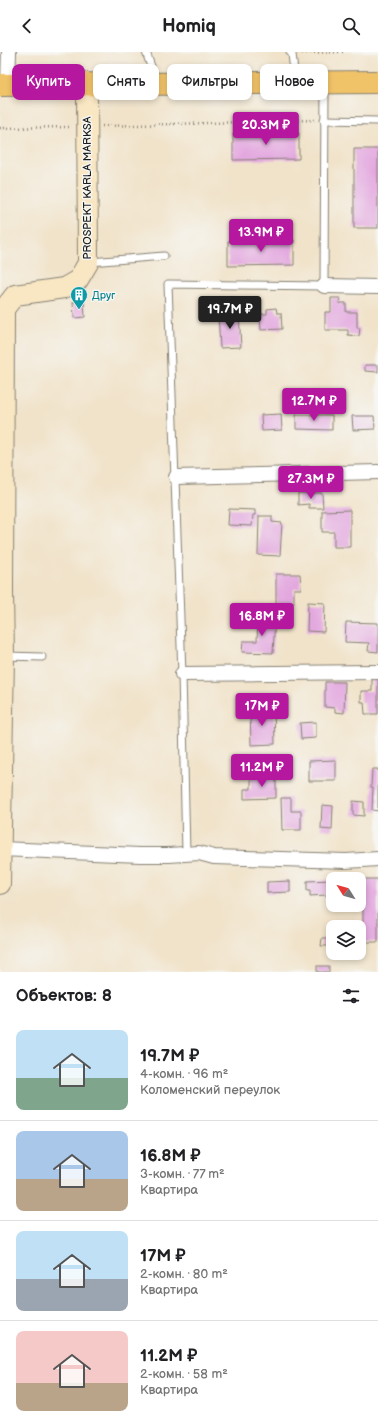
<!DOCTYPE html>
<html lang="ru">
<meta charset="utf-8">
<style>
:root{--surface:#fff;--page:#f2f2f2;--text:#202124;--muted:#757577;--line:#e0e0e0;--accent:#b5179e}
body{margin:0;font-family:"Balsamiq Sans",sans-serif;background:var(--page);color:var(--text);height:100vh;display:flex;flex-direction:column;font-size:15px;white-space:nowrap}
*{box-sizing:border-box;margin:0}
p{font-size:13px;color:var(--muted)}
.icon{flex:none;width:22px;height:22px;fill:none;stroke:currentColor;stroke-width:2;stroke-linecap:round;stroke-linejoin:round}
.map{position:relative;height:920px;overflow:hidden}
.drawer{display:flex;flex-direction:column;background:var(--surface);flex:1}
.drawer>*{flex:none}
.hud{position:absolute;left:12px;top:12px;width:354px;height:36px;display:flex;gap:8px}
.needle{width:26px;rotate:307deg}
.buttons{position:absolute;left:326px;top:820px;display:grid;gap:8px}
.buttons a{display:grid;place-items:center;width:40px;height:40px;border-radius:8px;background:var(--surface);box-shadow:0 2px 6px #0003;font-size:20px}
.price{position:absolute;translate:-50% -34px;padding:0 9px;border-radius:4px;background:var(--accent);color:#fff;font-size:13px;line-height:26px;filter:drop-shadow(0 1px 2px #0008)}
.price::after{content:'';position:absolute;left:50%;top:24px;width:12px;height:9px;margin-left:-6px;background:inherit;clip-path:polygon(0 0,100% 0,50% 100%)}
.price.active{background:#222;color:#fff}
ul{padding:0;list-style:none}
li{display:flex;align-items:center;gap:12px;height:100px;padding:0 16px}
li+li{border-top:1px solid var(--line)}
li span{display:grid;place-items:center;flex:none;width:112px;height:80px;border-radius:8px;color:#555}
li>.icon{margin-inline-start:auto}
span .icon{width:48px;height:48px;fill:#fffc;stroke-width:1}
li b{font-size:17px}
h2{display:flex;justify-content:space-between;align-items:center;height:48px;padding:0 16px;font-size:17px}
.chip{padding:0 14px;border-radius:8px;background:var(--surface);box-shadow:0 2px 6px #0003;font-size:14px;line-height:36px}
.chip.active{background:var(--accent);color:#fff}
header{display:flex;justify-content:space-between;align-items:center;height:52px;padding:0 16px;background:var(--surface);font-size:18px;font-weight:700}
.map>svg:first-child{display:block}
.building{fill:#e3a8df}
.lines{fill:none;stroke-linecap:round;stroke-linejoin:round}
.lane-casing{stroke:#868073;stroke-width:9}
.street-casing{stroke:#868073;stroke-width:16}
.secondary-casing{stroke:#868073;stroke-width:22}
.primary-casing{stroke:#868073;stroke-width:24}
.path{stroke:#868073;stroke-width:2.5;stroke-dasharray:1 3;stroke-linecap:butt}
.lane{stroke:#fff;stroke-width:7}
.street{stroke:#fff;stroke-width:14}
.secondary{stroke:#f9e7c3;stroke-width:20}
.primary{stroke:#f1c369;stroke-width:22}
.labels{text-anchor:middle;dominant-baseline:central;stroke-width:3;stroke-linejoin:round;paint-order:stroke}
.street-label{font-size:11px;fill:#1c1c1c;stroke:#f6f6f2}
.culture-label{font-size:11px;fill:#0d838f;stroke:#f6f6f2;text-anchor:start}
</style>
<header><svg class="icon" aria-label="back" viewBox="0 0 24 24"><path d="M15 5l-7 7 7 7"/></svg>Homiq<svg class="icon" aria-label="search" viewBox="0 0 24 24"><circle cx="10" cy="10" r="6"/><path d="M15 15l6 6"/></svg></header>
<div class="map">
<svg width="378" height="920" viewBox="0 0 378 920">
<rect width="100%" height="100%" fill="#f6f6f2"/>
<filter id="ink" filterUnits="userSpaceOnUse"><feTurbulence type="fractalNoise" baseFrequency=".025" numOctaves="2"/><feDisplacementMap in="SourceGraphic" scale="8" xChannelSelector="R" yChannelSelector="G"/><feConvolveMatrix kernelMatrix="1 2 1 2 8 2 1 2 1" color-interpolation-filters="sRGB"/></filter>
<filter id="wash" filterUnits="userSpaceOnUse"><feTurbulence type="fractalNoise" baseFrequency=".012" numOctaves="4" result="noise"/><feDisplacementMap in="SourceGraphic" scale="16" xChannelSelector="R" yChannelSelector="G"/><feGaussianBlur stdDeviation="0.9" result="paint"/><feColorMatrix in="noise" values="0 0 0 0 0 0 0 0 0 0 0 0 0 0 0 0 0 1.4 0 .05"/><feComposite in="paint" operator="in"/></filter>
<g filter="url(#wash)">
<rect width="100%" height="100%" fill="#f1e3ca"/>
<g id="blocks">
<g class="building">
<polygon points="299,81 299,107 233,108 233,82"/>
<rect x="354" y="97" width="24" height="79"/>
<polygon points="294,188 294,213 228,214 228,189"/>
<polygon points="331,246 340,246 339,251 346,251 346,260 357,260 357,276 360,276 359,284 348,283 348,278 325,278 325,260 331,260"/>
<polygon points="73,250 84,250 85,265 74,266"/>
<polygon points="276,256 277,261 281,261 282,277 261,278 260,262 267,262 267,257"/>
<polygon points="239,260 241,295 220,296 218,261"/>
<polygon points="365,313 378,313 378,320 365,319"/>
<polygon points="281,362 282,378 262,379 261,363"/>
<polygon points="296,363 332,363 332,378 296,377"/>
<polygon points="352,364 374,364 375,377 353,378"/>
<polygon points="298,441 322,441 323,456 309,456 309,452 298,453"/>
<polygon points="229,457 255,458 255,463 253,463 252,474 228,473"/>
<polygon points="350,458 350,495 334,495 334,480 322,480 322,459"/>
<polygon points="259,464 272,464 272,470 282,471 280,504 258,503"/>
<polygon points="276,522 300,522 301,537 294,537 294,551 276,551"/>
<polygon points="308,550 325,551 324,580 307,579"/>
<polygon points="258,564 275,565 273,601 242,600 243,589 257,589"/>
<polygon points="346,570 378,571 378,600 368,599 369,591 345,590"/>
<polygon points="372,627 378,627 378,662 365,662 364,650 361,650 361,639 372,639"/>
<polygon points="325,630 345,630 344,661 335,660 335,656 325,655"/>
<polygon points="274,657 275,692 251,693 250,658"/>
<polygon points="316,670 316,686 301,687 300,671"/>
<polygon points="336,708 336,729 309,729 309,709"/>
<rect x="256" y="709" width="25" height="13"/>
<polygon points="372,717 378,717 378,759 372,758 373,735 371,735"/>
<polygon points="251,724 276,724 276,746 244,747 244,737 251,737"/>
<polygon points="281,746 291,746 291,759 301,759 301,778 282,778"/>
<polygon points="353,749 364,750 364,764 353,763"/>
<polygon points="322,753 333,754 332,778 321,777"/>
<rect x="363" y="827" width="15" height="63"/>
<polygon points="333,828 333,841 327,841 327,843 310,844 310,839 307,839 307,829"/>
<polygon points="290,829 290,840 267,841 267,830"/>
<polygon points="329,873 346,874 346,875 333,875 333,894 321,894 322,886 328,886"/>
<rect x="317" y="914" width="12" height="6"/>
</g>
</g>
</g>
<g filter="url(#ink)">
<use href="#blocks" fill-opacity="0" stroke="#868073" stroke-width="1"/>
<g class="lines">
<defs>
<g id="lane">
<polyline points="146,0 156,29"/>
<polyline points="290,0 292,2 295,28"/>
<polyline points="324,68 378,69"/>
<polyline points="90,210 164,204"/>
<polyline points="6,604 42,605"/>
<polyline points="186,801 182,622 168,232 324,234 325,33"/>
</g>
<g id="street">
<polyline points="8,33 9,0"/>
<polyline points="324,234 378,235"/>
<polyline points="176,425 378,420"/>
<polyline points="182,622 378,620"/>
<polyline points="1,797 140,803 169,803 199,801 214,805 346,809 378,807"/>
</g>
<polyline id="secondary" points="0,832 4,604 3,541 4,257 15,243 64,236 78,228 88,211 87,31"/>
<polyline id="primary" points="0,33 378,30"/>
</defs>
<use href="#lane" class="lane-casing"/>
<use href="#street" class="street-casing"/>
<use href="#secondary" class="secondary-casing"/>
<use href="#primary" class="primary-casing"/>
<g class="path">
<polyline points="302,1 343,0"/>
<polyline points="102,74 315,68"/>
<polyline points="0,76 71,75"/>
</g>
<use href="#lane" class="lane"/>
<use href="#street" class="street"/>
<use href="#secondary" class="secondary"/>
<use href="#primary" class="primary"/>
</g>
</g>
<defs>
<symbol id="building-pin" viewBox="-11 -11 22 30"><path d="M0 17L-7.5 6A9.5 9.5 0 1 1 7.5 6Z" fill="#0f9aa8" stroke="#f6f6f2"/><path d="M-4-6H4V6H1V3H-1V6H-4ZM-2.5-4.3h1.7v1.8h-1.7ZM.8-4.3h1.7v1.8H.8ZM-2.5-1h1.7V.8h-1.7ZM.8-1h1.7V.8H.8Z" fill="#fff"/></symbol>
</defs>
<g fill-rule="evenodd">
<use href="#building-pin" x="69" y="233" width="20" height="27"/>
</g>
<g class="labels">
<g class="street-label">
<text transform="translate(87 136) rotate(-90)">PROSPEKT KARLA MARKSA</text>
</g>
<g class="culture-label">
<text x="92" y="243">Друг</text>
</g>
</g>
</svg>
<div class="buttons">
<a><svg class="needle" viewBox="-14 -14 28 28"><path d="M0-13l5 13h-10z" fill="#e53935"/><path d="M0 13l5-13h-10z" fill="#757577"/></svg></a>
<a><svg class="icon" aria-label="layers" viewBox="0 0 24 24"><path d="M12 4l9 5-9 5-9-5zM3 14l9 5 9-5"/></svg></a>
</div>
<b class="price" style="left:266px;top:94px">20.3M ₽</b>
<b class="price" style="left:261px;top:201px">13.9M ₽</b>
<b class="price active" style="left:230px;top:278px">19.7M ₽</b>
<b class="price" style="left:314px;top:370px">12.7M ₽</b>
<b class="price" style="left:311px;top:448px">27.3M ₽</b>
<b class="price" style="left:262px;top:585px">16.8M ₽</b>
<b class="price" style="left:262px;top:675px">17M ₽</b>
<b class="price" style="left:262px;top:736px">11.2M ₽</b>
<div class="hud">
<a class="chip active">Купить</a>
<a class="chip">Снять</a>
<a class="chip">Фильтры</a>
<a class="chip">Новое</a>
</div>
</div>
<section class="drawer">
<h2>Объектов: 8<svg class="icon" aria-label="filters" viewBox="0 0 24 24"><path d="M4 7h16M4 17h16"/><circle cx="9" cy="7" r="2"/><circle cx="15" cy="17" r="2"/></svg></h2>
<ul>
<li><span style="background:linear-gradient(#bfe0f5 60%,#7fa58c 0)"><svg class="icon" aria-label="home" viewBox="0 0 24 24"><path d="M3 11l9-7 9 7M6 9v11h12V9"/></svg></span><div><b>19.7M ₽</b><p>4-комн. · 96 m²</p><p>Коломенский переулок</p></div></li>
<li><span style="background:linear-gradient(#a9c7e8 60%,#b9a48a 0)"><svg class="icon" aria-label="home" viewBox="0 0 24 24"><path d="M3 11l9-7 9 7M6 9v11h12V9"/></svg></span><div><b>16.8M ₽</b><p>3-комн. · 77 m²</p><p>Квартира</p></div></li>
<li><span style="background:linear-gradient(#bfe0f5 60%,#9aa5b1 0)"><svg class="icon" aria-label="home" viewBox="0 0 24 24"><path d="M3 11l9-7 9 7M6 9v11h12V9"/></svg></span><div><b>17M ₽</b><p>2-комн. · 80 m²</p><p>Квартира</p></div></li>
<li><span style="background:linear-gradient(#f6c9c9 65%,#b9a48a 0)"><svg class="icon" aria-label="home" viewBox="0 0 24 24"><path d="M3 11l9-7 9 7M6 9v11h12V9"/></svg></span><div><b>11.2M ₽</b><p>2-комн. · 58 m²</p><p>Квартира</p></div></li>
</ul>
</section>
